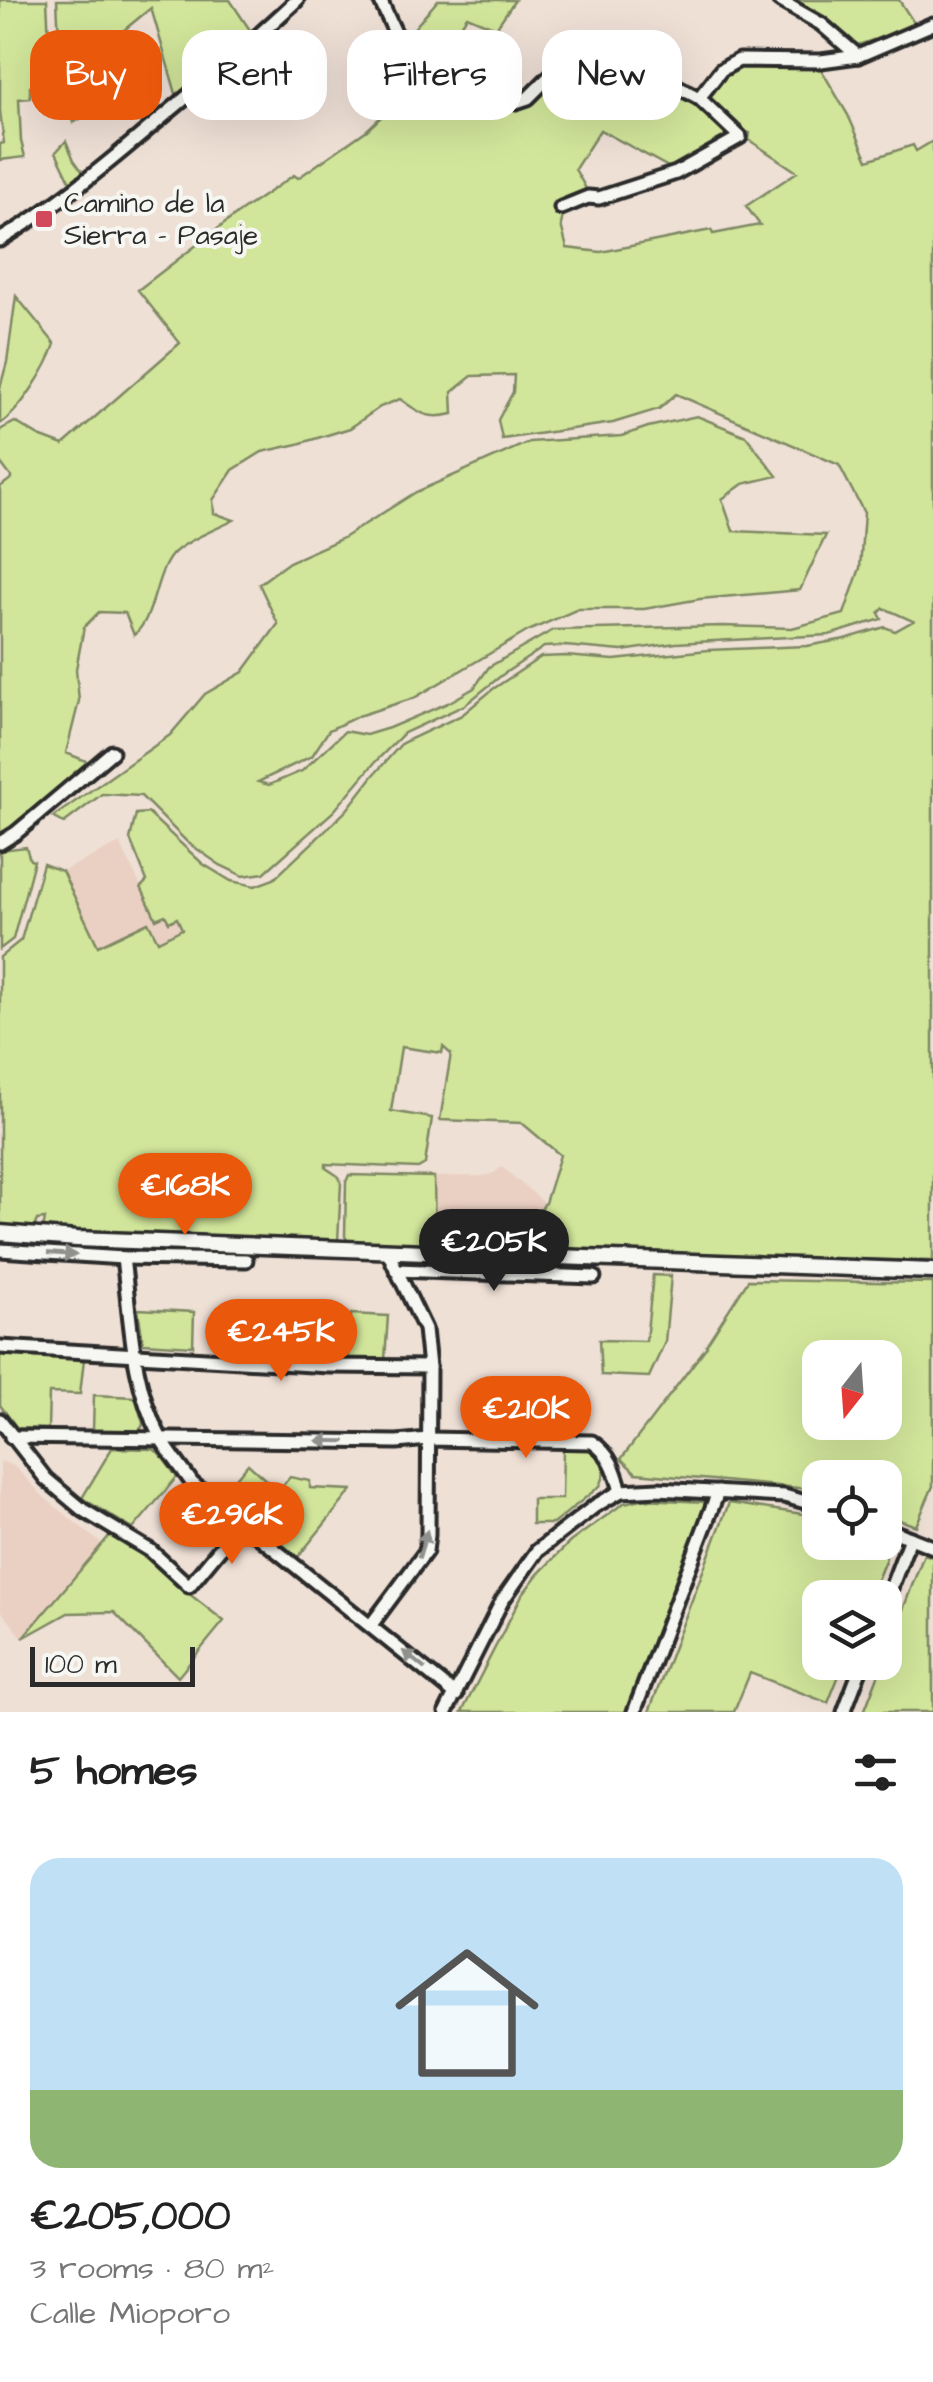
<!DOCTYPE html>
<meta charset="utf-8">
<style>
:root{--surface:#fff;--page:#f2f2f2;--text:#222;--muted:#767676;--line:#e0e0e0;--accent:#ea580c}
body{margin:0;font-family:"Architects Daughter",sans-serif;background:var(--page);color:var(--text);height:100vh;display:flex;flex-direction:column;font-size:38px;white-space:nowrap}
*{box-sizing:border-box;margin:0}
p{font-size:32px;color:var(--muted)}
.icon{flex:none;width:55px;height:55px;fill:none;stroke:currentColor;stroke-width:2;stroke-linecap:round;stroke-linejoin:round}
.map{position:relative;height:1712px;overflow:hidden}
.details{display:flex;flex-direction:column;background:var(--surface);flex:1}
.details>*{flex:none}
.banner{position:absolute;left:30px;top:30px;width:875px;height:90px;display:flex;gap:20px}
.needle{width:65px;rotate:197deg}
.buttons{position:absolute;left:802px;top:1340px;display:grid;gap:20px}
.buttons a{display:grid;place-items:center;width:100px;height:100px;border-radius:20px;background:var(--surface);box-shadow:0 10px 40px #0002;font-size:50px}
.scale{position:absolute;left:30px;bottom:25px;width:165px;box-sizing:border-box;padding-left:10px;border:5px solid #2b2b2b;border-top:0;font-size:28px;line-height:35px;white-space:nowrap;color:#2b2b2b;-webkit-text-stroke:8px #f6f6f2;paint-order:stroke}
.price{position:absolute;translate:-50% -85px;padding:0 22px;border-radius:35px;background:var(--accent);color:#fff;font-size:32px;line-height:65px;filter:drop-shadow(0 2px 5px #0008)}
.price::after{content:'';position:absolute;left:50%;top:60px;width:30px;height:22px;margin-left:-15px;background:inherit;clip-path:polygon(0 0,100% 0,50% 100%)}
.price.on{background:#222;color:#fff}
ul{padding:0;list-style:none}
li{display:grid;align-content:center;gap:20px;height:530px;padding:0 30px}
li+li{border-top:2px solid var(--line)}
li span{display:grid;place-items:center;height:310px;border-radius:30px;color:#555}
li>.icon{margin-inline-start:auto}
span .icon{width:180px;height:180px;fill:#fffc;stroke-width:1}
li b{font-size:42px}
h2{display:flex;justify-content:space-between;align-items:center;height:120px;padding:0 30px;font-size:42px}
.tag{padding:0 35px;border-radius:30px;background:var(--surface);box-shadow:0 10px 40px #0002;font-size:35px;line-height:90px}
.tag.on{background:var(--accent);color:#fff}
.map>svg:first-child{display:block}
.built{fill:#ead0c2}
.green{fill:#d2e69b;stroke:#7e8863;stroke-width:2.5;fill-rule:evenodd}
.lines{fill:none;stroke-linecap:round;stroke-linejoin:round}
.minor-casing{stroke:#2b2b2b;stroke-width:19}
.tertiary-casing{stroke:#2b2b2b;stroke-width:21}
.minor{stroke:#f6f6f2;stroke-width:11}
.tertiary{stroke:#f6f6f2;stroke-width:14}
.oneway{fill:#90908e}
.poi-dot{fill:#d1495b;stroke:#f6f6f2;stroke-width:4}
.labels{text-anchor:middle;dominant-baseline:central;stroke-width:8;stroke-linejoin:round;paint-order:stroke}
.poi-label{font-size:28px;fill:#2b2b2b;stroke:#f6f6f2;text-anchor:start}
</style>
<div class="map">
<svg width="933" height="1712" viewBox="0 0 933 1712">
<rect width="100%" height="100%" fill="#efe0d6"/>
<filter id="ink" filterUnits="userSpaceOnUse"><feTurbulence type="fractalNoise" baseFrequency=".01" numOctaves="2"/><feDisplacementMap in="SourceGraphic" scale="20" xChannelSelector="R" yChannelSelector="G"/><feConvolveMatrix kernelMatrix="1 2 1 2 8 2 1 2 1" color-interpolation-filters="sRGB"/></filter>
<g filter="url(#ink)">
<g class="built">
<polygon points="120,843 156,918 165,914 177,918 183,930 158,941 148,923 98,946 62,871"/>
<polygon points="502,1167 545,1203 526,1234 496,1239 485,1246 435,1244 434,1177 484,1176 494,1173"/>
<polygon points="0,1461 14,1466 45,1498 102,1544 23,1638 0,1610"/>
</g>
<g class="green">
<polygon points="0,0 47,0 51,81 30,87 30,98 19,99 21,141 25,157 0,160 0,144 4,143 0,111"/>
<polygon points="57,0 230,0 252,33 177,97 151,8 107,44 123,95 73,123 61,79"/>
<polygon points="438,0 515,0 496,28 467,16 438,59 416,49 406,38"/>
<polygon points="792,0 899,0 916,26 858,45"/>
<path d="M 588,50 L 600,50 L 632,70 L 689,98 L 731,136 L 674,170 L 600,130 L 575,169 L 589,194 L 554,202 L 559,211 L 564,211 L 561,225 L 567,248 L 601,252 L 711,230 L 713,234 L 760,225 L 746,206 L 797,172 L 749,140 L 750,133 L 744,131 L 705,95 L 723,76 L 737,65 L 818,64 L 848,115 L 868,160 L 913,145 L 916,151 L 933,141 L 933,1261 L 694,1255 L 485,1246 L 496,1239 L 526,1234 L 545,1203 L 560,1155 L 522,1123 L 440,1120 L 451,1054 L 443,1047 L 442,1053 L 401,1047 L 391,1111 L 432,1118 L 425,1164 L 418,1168 L 326,1164 L 326,1168 L 338,1176 L 341,1183 L 338,1241 L 43,1230 L 45,1219 L 37,1220 L 34,1228 L 0,1224 L 0,957 L 21,940 L 43,864 L 62,871 L 98,946 L 148,922 L 158,941 L 182,929 L 177,918 L 169,922 L 165,915 L 156,919 L 141,887 L 147,881 L 130,839 L 136,814 L 148,813 L 203,864 L 231,881 L 255,886 L 274,879 L 346,811 L 373,776 L 402,743 L 462,715 L 493,689 L 541,657 L 566,656 L 614,660 L 708,650 L 807,646 L 845,639 L 885,627 L 895,631 L 913,621 L 884,608 L 879,613 L 882,619 L 829,635 L 676,643 L 622,651 L 565,646 L 544,647 L 502,675 L 465,705 L 404,733 L 376,761 L 334,811 L 264,873 L 243,876 L 220,865 L 187,842 L 141,796 L 102,794 L 64,823 L 53,817 L 170,735 L 205,694 L 243,672 L 278,624 L 259,584 L 289,562 L 343,538 L 416,492 L 529,442 L 622,436 L 648,427 L 697,416 L 746,436 L 777,476 L 743,484 L 722,499 L 733,531 L 826,535 L 800,590 L 700,599 L 644,609 L 578,609 L 528,631 L 414,698 L 358,716 L 329,730 L 312,756 L 258,782 L 269,785 L 302,771 L 345,731 L 366,735 L 389,728 L 448,703 L 474,688 L 489,667 L 553,630 L 723,626 L 792,628 L 844,614 L 860,568 L 864,513 L 839,465 L 676,394 L 659,409 L 613,423 L 502,439 L 498,420 L 513,392 L 514,375 L 472,376 L 452,392 L 453,414 C 428,420 421,414 400,399 L 380,407 L 350,428 L 298,444 L 262,452 L 233,470 L 213,500 L 214,513 L 234,520 C 217,529 182,542 171,556 C 153,580 156,615 134,635 L 125,613 L 99,612 L 84,627 L 76,669 L 79,701 L 66,753 L 91,763 L 37,809 L 0,836 L 0,487 L 12,478 L 0,462 L 0,430 L 15,422 L 39,436 L 63,445 L 180,343 L 138,290 L 241,211 L 294,175 L 298,178 L 367,130 L 397,102 L 441,73 L 479,90 L 527,104 Z"/>
<polygon points="66,141 74,160 85,175 72,185 56,152"/>
<path d="M 16,296 L 55,344 C 48,367 20,411 0,424 L 0,388 L 7,362 Z"/>
<polygon points="26,847 30,860 34,861 13,939 0,949 0,850"/>
<polygon points="349,1175 434,1177 435,1244 348,1242 345,1236 346,1182"/>
<polygon points="653,1275 671,1276 665,1342 649,1377 601,1375 599,1340 646,1341"/>
<path d="M 748,1280 L 933,1283 L 933,1486 L 916,1526 L 885,1515 L 885,1478 L 820,1478 L 820,1490 L 636,1473 L 621,1459 L 707,1346 L 706,1345 ZM 820,1358 L 885,1358 L 885,1422 L 820,1422 Z"/>
<polygon points="138,1309 194,1312 193,1346 143,1343"/>
<polygon points="351,1314 388,1316 385,1360 348,1362"/>
<polygon points="0,1354 84,1359 80,1394 49,1393 48,1429 17,1428 0,1405"/>
<polygon points="94,1395 135,1397 143,1423 142,1427 138,1431 93,1430"/>
<path d="M 563,1447 L 594,1450 C 606,1461 607,1472 600,1486 L 553,1524 L 532,1524 L 532,1499 L 562,1499 Z"/>
<polygon points="112,1448 153,1449 159,1453 177,1477 133,1529 82,1498"/>
<polygon points="248,1464 278,1491 290,1477 310,1481 310,1488 352,1490 298,1557 221,1496"/>
<polygon points="642,1499 706,1502 625,1712 462,1712 522,1595 538,1574 570,1542 624,1503"/>
<polygon points="729,1503 816,1516 820,1517 820,1542 883,1543 886,1558 870,1597 820,1598 820,1662 844,1663 828,1703 750,1673 734,1712 649,1712"/>
<polygon points="110,1535 143,1553 174,1582 224,1621 178,1677 114,1612 68,1613 23,1638"/>
<polygon points="924,1554 933,1557 933,1712 864,1712 883,1663 885,1662 885,1657"/>
</g>
<g class="lines">
<defs>
<g id="minor">
<polyline points="380,0 398,39 406,50 516,102 528,98 587,39 699,98 740,137 676,173 599,198 588,197 561,208"/>
<polyline points="779,0 821,24 858,56"/>
<polyline points="699,98 721,70 739,60 821,61 858,56 933,24"/>
<path d="M 0,240 C 53,208 100,170 147,130 C 198,88 249,45 297,0"/>
<polyline points="0,843 16,833 112,752"/>
<polyline points="0,1250 123,1258 246,1260"/>
<path d="M 123,1258 C 131,1319 131,1382 160,1437 C 169,1453 182,1468 192,1483 L 456,1695"/>
<polyline points="396,1270 594,1277"/>
<polyline points="0,1347 329,1366 429,1367"/>
<polyline points="0,1420 46,1479 83,1510 151,1551 189,1586 242,1522"/>
<path d="M 11,1437 L 397,1442 L 428,1439 L 592,1442 C 611,1455 615,1470 621,1491"/>
<polyline points="885,1528 933,1547"/>
<polyline points="885,1604 910,1538"/>
<polyline points="371,1625 426,1551 428,1535 429,1367 425,1329 387,1250"/>
<polyline points="446,1712 502,1601 537,1551 595,1506 621,1491 658,1489 784,1496 820,1506"/>
<polyline points="634,1712 718,1492"/>
<polyline points="844,1712 863,1662"/>
</g>
<polyline id="tertiary" points="0,1233 77,1239 933,1271"/>
</defs>
<use href="#minor" class="minor-casing"/>
<use href="#tertiary" class="tertiary-casing"/>
<use href="#minor" class="minor"/>
<use href="#tertiary" class="tertiary"/>
</g>
<defs><path id="oneway-solid" d="M-6-.8H1V-3.2L6.5 0L1 3.2V.8H-6Z" transform="scale(2.5)"/></defs>
<g class="oneway">
<use href="#oneway-solid" transform="translate(62 1254) rotate(4)"/>
<use href="#oneway-solid" transform="translate(331 1441) rotate(-179)"/>
<use href="#oneway-solid" transform="translate(423 1544) rotate(-73)"/>
<use href="#oneway-solid" transform="translate(414 1660) rotate(-141)"/>
</g>
</g>
<rect class="poi-dot" x="34" y="209" width="20" height="20" rx="5"/>
<g class="labels">
<g class="poi-label">
<text x="64" y="203">Camino de la<tspan x="64" dy="32">Sierra - Pasaje</tspan></text>
</g>
</g>
</svg>
<div class="buttons">
<a><svg class="needle" viewBox="-14 -14 28 28"><path d="M0-13l5 13h-10z" fill="#e53935"/><path d="M0 13l5-13h-10z" fill="#767676"/></svg></a>
<a><svg class="icon" aria-label="locate" viewBox="0 0 24 24"><circle cx="12" cy="12" r="6"/><path d="M12 2v4M12 18v4M2 12h4M18 12h4"/></svg></a>
<a><svg class="icon" aria-label="layers" viewBox="0 0 24 24"><path d="M12 4l9 5-9 5-9-5zM3 14l9 5 9-5"/></svg></a>
</div>
<div class="scale">100 m</div>
<b class="price" style="left:185px;top:1238px">€168K</b>
<b class="price on" style="left:494px;top:1294px">€205K</b>
<b class="price" style="left:281px;top:1384px">€245K</b>
<b class="price" style="left:526px;top:1461px">€210K</b>
<b class="price" style="left:232px;top:1567px">€296K</b>
<div class="banner">
<a class="tag on">Buy</a>
<a class="tag">Rent</a>
<a class="tag">Filters</a>
<a class="tag">New</a>
</div>
</div>
<section class="details">
<h2>5 homes<svg class="icon" aria-label="filters" viewBox="0 0 24 24"><path d="M4 7h16M4 17h16"/><circle cx="9" cy="7" r="2"/><circle cx="15" cy="17" r="2"/></svg></h2>
<ul>
<li><span style="background:linear-gradient(#bfe0f5 75%,#8fb573 0)"><svg class="icon" aria-label="home" viewBox="0 0 24 24"><path d="M3 11l9-7 9 7M6 9v11h12V9"/></svg></span><div><b>€205,000</b><p>3 rooms · 80 m²</p><p>Calle Mioporo</p></div></li>
</ul>
</section>
